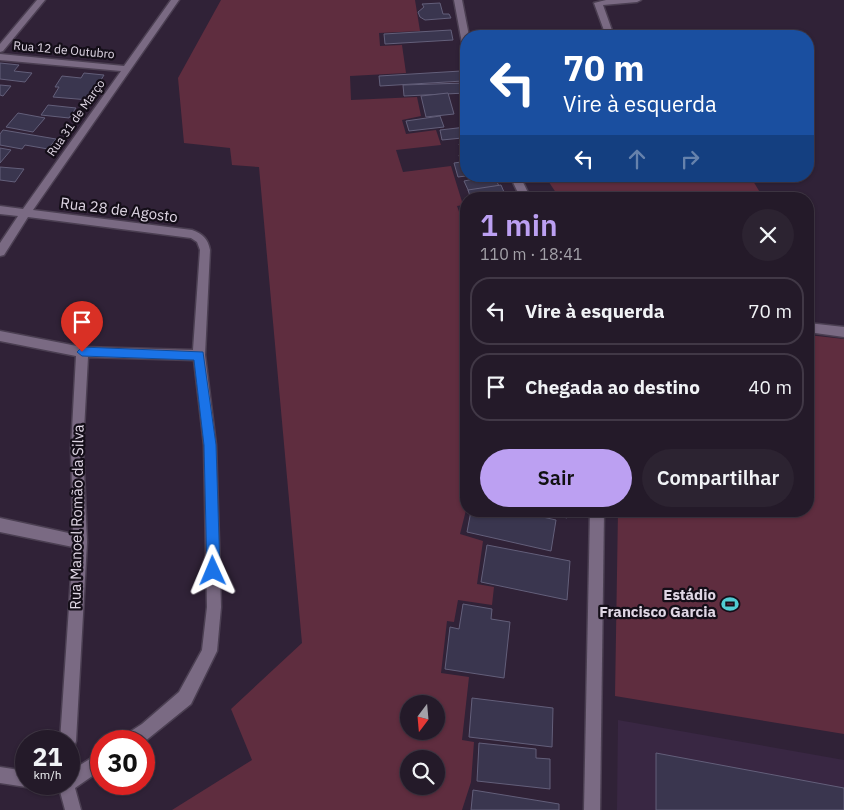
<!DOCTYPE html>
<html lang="pt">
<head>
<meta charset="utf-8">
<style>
  body { margin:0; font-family:"IBM Plex Sans",sans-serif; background:#2c2331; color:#f1f3f6; height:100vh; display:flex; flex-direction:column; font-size:19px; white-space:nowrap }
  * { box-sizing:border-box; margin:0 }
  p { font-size:16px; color:#a3a1a8 }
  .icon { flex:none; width:28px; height:28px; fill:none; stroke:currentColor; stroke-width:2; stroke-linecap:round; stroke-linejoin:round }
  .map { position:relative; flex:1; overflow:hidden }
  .side { position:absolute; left:460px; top:192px; width:354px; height:325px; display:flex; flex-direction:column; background:#241a29; border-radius:20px; box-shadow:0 1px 4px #0004,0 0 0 1px #413846 }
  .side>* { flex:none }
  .hud { position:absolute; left:460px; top:30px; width:354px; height:152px; border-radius:20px; box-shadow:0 1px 4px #0004,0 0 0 1px #413846; background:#1a4fa0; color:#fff; overflow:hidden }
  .needle { width:32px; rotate:196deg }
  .tools { position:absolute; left:400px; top:695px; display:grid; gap:10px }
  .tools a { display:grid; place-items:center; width:45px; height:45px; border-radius:50%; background:#241a29; box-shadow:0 1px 4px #0004,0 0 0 1px #413846; font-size:25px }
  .speed { position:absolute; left:15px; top:730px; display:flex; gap:10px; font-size:25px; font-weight:700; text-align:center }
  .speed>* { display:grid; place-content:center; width:65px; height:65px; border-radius:50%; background:#241a29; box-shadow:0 1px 4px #0004,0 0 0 1px #413846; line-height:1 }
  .speed small { font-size:12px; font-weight:400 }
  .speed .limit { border:8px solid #d22; background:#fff; color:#111 }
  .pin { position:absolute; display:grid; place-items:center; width:42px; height:42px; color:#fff; margin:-51px -21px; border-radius:50% 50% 50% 0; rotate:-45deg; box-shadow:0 0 5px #0007 }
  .pin .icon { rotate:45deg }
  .me { position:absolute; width:55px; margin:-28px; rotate:359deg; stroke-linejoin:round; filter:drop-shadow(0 0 4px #0008) }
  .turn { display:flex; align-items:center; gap:18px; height:105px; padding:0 20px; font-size:22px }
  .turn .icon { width:65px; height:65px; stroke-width:2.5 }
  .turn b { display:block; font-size:35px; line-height:42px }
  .lanes { display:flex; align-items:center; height:48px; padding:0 20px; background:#0003; justify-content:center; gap:25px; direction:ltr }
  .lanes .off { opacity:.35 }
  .round { display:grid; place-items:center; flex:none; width:52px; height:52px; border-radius:26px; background:#2c2331 }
  .summary { display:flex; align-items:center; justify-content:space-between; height:85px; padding:0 20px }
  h1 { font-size:30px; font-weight:600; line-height:38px; color:#bca0f2 }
  .cta { display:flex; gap:10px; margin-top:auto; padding:10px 20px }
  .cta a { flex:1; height:58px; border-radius:30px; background:#bca0f2; color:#111; font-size:20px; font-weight:600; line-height:58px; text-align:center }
  .cta a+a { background:#2c2331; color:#f1f3f6 }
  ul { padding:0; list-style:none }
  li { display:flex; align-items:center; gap:15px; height:68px; margin:0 10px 8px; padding:0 10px; border:2px solid #413846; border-radius:20px }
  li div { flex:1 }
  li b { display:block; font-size:19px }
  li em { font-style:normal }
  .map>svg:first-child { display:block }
  .built { fill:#392743 }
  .green { fill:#5f2d3f; fill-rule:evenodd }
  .building { fill:#3a364f; stroke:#635f7a }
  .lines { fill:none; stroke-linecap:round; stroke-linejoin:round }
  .street-casing { stroke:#4b3f52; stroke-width:3 }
  .street { fill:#7a6a83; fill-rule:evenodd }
  .route { fill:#1a73e8; stroke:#114b97 }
  .labels { text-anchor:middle; stroke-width:4.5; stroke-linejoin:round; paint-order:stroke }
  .far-street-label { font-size:12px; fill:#e0d7e5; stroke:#140e18 }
  .street-label { font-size:15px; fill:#e0d7e5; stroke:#140e18 }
  .poi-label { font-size:15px; font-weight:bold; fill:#e0d7e5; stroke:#140e18; text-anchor:end }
</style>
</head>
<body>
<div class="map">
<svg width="844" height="810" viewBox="0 0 844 810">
  <rect width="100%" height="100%" fill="#302237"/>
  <!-- built -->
  <polygon class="built" points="618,720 844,760 844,810 617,810"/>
  <!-- green -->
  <g class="green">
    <path d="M221,0h194l5,31 -41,2 1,13 22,-1 4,28 -56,3 1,24 66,-3 4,19 -19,4 4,14 30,-4 5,15 -45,5 7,22 48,-6 12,39 -6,1 9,25v41l-5,58 5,1v179l-6,24 23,7 -6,43 17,3 -2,18 -34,-5 -4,22 -7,-1 -6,52 28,4 -7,63 12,2 -3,40 -9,28h-290l80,-50 -21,-51 71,-66 -43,-476 -27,-2 -2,-17 -46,-5 -6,-65zM409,704h27v27h-27zM409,759h27v27h-27z"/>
    <polygon points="545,176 750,176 764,199 560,199"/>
    <polygon points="808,335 844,339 844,734 615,696 618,511 808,511"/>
  </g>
  <!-- building -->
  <g class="building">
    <polygon points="440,3 443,14 449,14 451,18 425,20 420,17 418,12 424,7 422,4"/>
    <polygon points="451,30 453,40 385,44 384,34"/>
    <polygon points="0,63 19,65 14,71 32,73 25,82 0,79"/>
    <polygon points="461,71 463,81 380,86 379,76"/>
    <polygon points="84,73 104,75 89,100 53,97 59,87 55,87 62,76 81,78"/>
    <polygon points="465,83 466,93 404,96 403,85"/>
    <polygon points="0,85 11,86 3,96 0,95"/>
    <polygon points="448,93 454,114 426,117 421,96"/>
    <polygon points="48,105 76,108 69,118 41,115"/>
    <polygon points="18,113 45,118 33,132 6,127"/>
    <polygon points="440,116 444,127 409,131 406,121"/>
    <polygon points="466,127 466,152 462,153 459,144 464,143 462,138 442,140 440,130"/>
    <polygon points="3,130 56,139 48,149 25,145 22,149 0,145 0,134"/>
    <polygon points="0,148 11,150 0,163"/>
    <polygon points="466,154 466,176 458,177 454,163 461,162 459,155"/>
    <polygon points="0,167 24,169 15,182 0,180"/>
    <polygon points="489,176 494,176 499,186 469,192 464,181"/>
    <polygon points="501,185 507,199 468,199 467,197 470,196 468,190"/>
    <polygon points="471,511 516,511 556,520 551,551 467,532"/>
    <polygon points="541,511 569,511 567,518"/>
    <polygon points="487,545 570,561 567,600 481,582"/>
    <polygon points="463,604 492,609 491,619 510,622 504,678 445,669 450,627 459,629"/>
    <polygon points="472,698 553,708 552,747 469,737"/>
    <polygon points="479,743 536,749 536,758 550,759 550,789 477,781"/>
    <polygon points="656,753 844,788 844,810 656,810"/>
    <polygon points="473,790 559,804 559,810 471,810"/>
  </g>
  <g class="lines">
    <!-- street casing -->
    <g class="street-casing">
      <g id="street">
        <polygon points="37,0 45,0 3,51 0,52 0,44"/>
        <path d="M171,0h8l-146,210 159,20c11,4 16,9 18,20l-5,105 11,90 5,162 -4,44 -26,53 -47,38 -21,-1 2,-6 17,-11 37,-32 23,-42 5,-43 -3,-162 -10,-85 -106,-3 -5,91 4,94 -11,199 -2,6 -5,2v-8h-9l13,-194 -73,-15v-14l73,16 -2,-86 5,-92 -76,-15v-10l82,16 111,3 7,-100 -3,-8 -6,-4 -163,-21 -24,38 -4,1v-13l18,-27 -18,-2v-8l23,3 98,-138 -121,-11v-6l124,12z"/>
        <polygon points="454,0 462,0 469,36 466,36 466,45 462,43"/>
        <polygon points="606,0 641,0 637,2 603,5 614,36 606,36 594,3"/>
        <polygon points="510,176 520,176 531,199 521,199"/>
        <polygon points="808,323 844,327 844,337 808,332"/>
        <polygon points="590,511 604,511 600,810 584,810"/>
        <polygon points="101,752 101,770 75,788 81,810 65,810 58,784 69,784 69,772"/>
        <polygon points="0,767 26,771 26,784 32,785 26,787 0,783"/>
      </g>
    </g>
    <!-- street -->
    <use href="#street" class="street"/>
  </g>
  <!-- route -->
  <polygon class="route" points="82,347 203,352 216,445 220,571 218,576 213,577 209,576 207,571 204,445 194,360 82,356 77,352"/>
  <!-- icons -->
  <defs>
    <g id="stadium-bare" transform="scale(1.35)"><path d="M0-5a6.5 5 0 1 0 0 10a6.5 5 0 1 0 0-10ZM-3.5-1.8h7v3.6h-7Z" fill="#51ccd3" stroke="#140e18" stroke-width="2.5" paint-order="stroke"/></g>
  </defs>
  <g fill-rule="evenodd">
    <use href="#stadium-bare" x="730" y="604"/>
  </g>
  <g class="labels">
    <!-- far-street labels -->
    <g class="far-street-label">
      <text transform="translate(64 50) rotate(5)" y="4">Rua 12 de Outubro</text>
      <text transform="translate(76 118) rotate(-55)" y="4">Rua 31 de Março</text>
    </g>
    <!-- street labels -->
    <g class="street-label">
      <text transform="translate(119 210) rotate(7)" y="5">Rua 28 de Agosto</text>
      <text transform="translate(77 517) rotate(-89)" y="5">Rua Manoel Romão da Silva</text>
    </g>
    <!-- poi labels -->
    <g class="poi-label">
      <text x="716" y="600">Estádio<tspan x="716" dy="17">Francisco Garcia</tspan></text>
    </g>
  </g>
</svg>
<div class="tools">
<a><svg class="needle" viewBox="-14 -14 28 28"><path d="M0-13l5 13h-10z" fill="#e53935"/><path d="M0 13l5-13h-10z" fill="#a3a1a8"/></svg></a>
<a><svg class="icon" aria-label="search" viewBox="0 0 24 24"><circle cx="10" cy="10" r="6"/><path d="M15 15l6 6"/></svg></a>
</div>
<div class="speed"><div>21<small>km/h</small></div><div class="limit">30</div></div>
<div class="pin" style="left:82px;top:352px;background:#d93025"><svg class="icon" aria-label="arrive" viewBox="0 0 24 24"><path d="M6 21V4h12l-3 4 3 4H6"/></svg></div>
<svg class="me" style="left:213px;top:571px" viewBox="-20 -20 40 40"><path d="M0-17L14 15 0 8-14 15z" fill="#1a73e8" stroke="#fff" stroke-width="4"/></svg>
<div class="hud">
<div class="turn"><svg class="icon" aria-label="left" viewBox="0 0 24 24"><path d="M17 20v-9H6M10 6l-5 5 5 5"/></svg><div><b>70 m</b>Vire à esquerda</div></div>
<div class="lanes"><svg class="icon" aria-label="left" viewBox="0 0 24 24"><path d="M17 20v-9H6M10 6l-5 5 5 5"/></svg><svg class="icon off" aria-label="ahead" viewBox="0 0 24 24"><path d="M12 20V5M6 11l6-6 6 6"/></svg><svg class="icon off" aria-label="right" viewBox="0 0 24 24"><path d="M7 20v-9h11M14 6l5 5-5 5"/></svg></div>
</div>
<section class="side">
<div class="summary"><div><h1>1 min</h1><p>110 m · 18:41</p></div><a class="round"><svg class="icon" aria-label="close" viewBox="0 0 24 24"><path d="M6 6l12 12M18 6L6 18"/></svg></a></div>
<ul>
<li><svg class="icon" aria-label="left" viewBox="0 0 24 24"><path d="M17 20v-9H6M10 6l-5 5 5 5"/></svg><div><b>Vire à esquerda</b></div><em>70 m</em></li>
<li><svg class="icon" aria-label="arrive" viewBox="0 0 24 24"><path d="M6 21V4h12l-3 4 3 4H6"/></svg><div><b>Chegada ao destino</b></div><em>40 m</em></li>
</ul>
<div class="cta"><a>Sair</a><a>Compartilhar</a></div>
</section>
</div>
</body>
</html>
